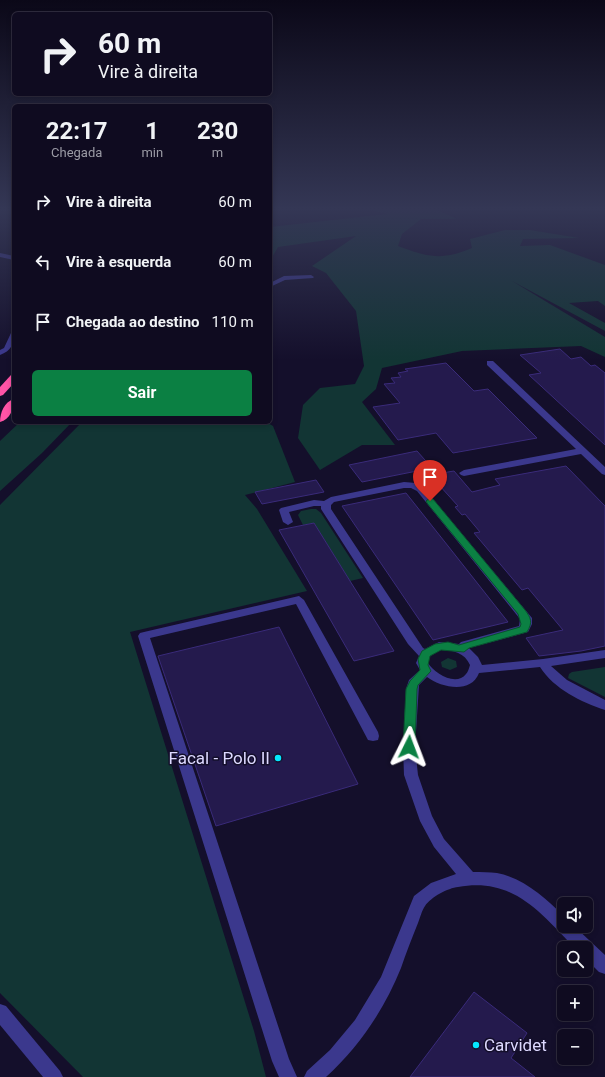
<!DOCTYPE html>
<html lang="pt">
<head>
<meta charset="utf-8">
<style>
  body { margin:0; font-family:Roboto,sans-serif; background:#1d192d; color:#f1f3f6; height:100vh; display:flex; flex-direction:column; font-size:15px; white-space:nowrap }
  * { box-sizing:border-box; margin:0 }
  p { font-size:13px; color:#9b9ba5 }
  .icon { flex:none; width:22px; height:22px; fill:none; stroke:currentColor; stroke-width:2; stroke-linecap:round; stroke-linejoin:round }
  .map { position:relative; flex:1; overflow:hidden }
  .panel { position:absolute; left:12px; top:104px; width:260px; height:320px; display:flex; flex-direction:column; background:#0f0b20; border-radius:6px; box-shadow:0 2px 6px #0003,0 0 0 1px #2f2b3e }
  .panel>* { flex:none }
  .top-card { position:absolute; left:12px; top:12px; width:260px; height:84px; border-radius:6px; box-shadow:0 2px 6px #0003,0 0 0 1px #2f2b3e; background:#0f0b20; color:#f1f3f6; overflow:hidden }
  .tools { position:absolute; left:557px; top:897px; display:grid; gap:8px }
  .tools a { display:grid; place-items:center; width:36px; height:36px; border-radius:6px; background:#0f0b20; box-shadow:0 2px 6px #0003,0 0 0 1px #2f2b3e; font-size:20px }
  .pin { position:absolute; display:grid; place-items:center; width:34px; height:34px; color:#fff; margin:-41px -17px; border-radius:50% 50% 50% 0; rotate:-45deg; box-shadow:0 0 4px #0007 }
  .pin .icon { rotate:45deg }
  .me { position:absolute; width:44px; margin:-22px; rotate:3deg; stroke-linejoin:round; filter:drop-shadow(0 0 3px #0008) }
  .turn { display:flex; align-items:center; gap:14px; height:84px; padding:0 20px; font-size:18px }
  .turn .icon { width:52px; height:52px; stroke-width:2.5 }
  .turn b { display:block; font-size:28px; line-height:34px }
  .eta { display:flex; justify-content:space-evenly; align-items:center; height:68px; text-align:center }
  .eta b { font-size:24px; font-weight:700; line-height:28px }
  .action { display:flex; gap:8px; margin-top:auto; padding:8px 20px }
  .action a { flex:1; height:46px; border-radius:6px; background:#0b8043; color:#fff; font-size:16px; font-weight:700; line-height:46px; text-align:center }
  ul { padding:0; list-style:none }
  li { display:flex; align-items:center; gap:12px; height:60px; padding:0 20px }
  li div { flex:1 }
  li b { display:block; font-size:15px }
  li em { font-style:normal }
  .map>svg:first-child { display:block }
  .green { fill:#123534 }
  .building { fill:#241a4d; stroke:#3a2b7a }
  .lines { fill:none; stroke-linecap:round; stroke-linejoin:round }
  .minor { fill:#3b388d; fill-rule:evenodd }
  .highway { fill:#ff54a7; fill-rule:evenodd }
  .route { fill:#0b8043; stroke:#07532c }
  .poi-dot { fill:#05e7ff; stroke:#140f2b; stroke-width:1.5 }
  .labels { text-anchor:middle; stroke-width:3; stroke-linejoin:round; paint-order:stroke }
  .near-poi-label { font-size:17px; fill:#ddd9ff; stroke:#140f2b; text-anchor:end }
</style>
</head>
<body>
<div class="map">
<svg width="605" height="1077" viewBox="0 0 605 1077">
  <rect width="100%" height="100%" fill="#140f2b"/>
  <!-- green -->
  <g class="green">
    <path d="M367,209h68l22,10h-36l-19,15 -4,12c30,11 43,15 74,2l-2,-9 35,-9h25l49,8 -56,1 -3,7 30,-1 55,20v41l-7,-5 -29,2 36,20v8l-93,-50 93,56v20l-24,-11 -119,5 -80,17 -6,21 -14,13 33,43h-33l-42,25 -22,-32 5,-33 17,-17 35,-4 9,-18 -8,-55 -30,-38 -14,-7 44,-30 -78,11 -8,14v-34l117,-13z"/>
    <polygon points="20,422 72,422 42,453 0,491 0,441"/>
    <polygon points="82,422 266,422 273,426 295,482 245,495 257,509 307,591 130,632 254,1031 266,1077 83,1077 0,993 0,505"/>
    <polygon points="311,509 316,509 321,513 363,578 350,581 314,523 303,525 298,515 301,511"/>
    <polygon points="448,658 456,661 457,667 450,670 442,667 441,662"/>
    <polygon points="605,667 605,697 568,678 569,674 572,672"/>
  </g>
  <!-- building -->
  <g class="building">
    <polygon points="560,349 571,359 581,357 591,366 595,365 605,373 605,445 529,375 541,373 520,355"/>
    <polygon points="446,363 474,391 488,389 537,438 453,453 436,433 398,440 373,407 400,403 384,384 395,383 391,378 401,377 398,373 408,371 405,369"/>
    <polygon points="417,451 432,468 362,482 349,465"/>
    <polygon points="566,466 605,506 605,646 581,651 539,656 526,638 563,630 528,588 522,590 474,533 480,532 465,514 462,515 455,507 458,506 430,475 454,471 472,492 500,485 495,479"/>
    <polygon points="316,480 324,492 262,504 255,492"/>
    <polygon points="406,493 452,551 508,622 433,640 342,506"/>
    <polygon points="314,523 350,581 394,651 354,661 279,530"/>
    <polygon points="279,627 358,784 216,826 158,656"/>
    <polygon points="474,992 527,1033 511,1058 535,1077 410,1077"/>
  </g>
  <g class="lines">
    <!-- minor -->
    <g class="minor">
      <polygon points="0,253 14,256 14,260 0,257"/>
      <polygon points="311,275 314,277 313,278 285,280 270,287 270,283 284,276"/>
      <path d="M11,333h3c0,11 -3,18 -14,22v-5l4,-2z"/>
      <polygon points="487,361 493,361 605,467 605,475 602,474 581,454 464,476 461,475 459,473 464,470 576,449 487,365"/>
      <path d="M404,482l12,1 7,4 109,131v6l-4,8 -59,16 9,9 4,8 61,-6 62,-9v8l-54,8 16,14 38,20v10c-24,-8 -51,-21 -65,-43l-61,6c-8,21 -37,15 -52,4l-8,8 -4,62 3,28 14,41 12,23 29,33c8,0 17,0 24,1 27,5 48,25 67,43v10h10l31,29v19l-6,-2 -13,-13v-11h-11c-35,-35 -61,-71 -117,-61 -10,1 -27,10 -33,19 -3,4 -5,12 -7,17 -6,15 -12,30 -17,45 -17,42 -42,79 -75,109h-22l3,-6 23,-21 25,-30 26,-43 33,-81 17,-13 25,-9 -22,-27 -14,-26 -16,-46 -1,-28 3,-58 3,-9 11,-10 -4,-7 3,-7 -11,-12 -87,-135v-3h-7l-25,6 4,10 -5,3 -5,-3 -4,-12 2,-2 33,-8 10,1 7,-4zM404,488h7l6,3 103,128 -1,7 -58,16 -2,2 -20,-2 -14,7 -2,-1 -92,-139v-4l3,-3zM441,650c12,0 24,3 29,15 -1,3 -2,7 -4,9 -10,13 -32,-1 -38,-11l2,-7z"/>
      <polygon points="299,596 304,600 378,732 379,736 378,740 373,741 368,740 296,604 150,638 289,1059 297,1077 279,1077 272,1061 138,636 140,633 144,632"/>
      <polygon points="0,1004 6,1006 60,1071 63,1077 43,1077 0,1025"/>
    </g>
    <!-- highway -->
    <g class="highway">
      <polygon points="14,374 14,383 3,395 0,396 0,387 11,375"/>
      <path d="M14,399c0,9 -4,21 -14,23 0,-9 4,-20 14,-23z"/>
    </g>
  </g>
  <!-- sky -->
  <linearGradient id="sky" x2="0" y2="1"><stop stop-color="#0b0818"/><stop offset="0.58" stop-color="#343755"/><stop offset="1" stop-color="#343755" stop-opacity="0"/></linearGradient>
  <rect width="605" height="360" fill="url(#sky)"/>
  <!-- route -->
  <path class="route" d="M430,498l3,1 92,111c6,8 8,12 2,22l-58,16 -5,4 -23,-2 -11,6 -2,9 3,6 -13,14 -1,4 -2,58 -2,4h-8l-2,-4 3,-58 4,-8 10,-11 -2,-11 4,-8 13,-7 13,-2 11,3 61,-18 1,-3 -3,-10 -91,-111 -1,-2z"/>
  <!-- markers -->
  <g class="poi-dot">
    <circle cx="278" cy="758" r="4"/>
    <circle cx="476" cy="1045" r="4"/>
  </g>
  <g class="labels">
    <!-- near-poi labels -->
    <g class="near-poi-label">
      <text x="270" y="764">Facal - Polo II</text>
      <text x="484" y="1051" text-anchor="start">Carvidet</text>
    </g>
  </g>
</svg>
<div class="tools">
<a><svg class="icon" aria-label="sound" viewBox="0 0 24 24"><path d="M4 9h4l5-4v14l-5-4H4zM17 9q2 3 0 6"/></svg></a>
<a><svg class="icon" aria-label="search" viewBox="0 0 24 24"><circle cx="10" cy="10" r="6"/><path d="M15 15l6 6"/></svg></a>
<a>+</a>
<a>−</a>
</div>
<div class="pin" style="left:430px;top:501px;background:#d93025"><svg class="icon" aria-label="arrive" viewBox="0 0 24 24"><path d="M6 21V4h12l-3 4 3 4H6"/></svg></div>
<svg class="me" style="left:409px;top:747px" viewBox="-20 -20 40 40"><path d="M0-17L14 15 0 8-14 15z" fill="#0b8043" stroke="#fff" stroke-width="4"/></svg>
<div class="top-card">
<div class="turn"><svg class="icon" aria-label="right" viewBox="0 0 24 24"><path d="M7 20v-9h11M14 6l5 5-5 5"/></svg><div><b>60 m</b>Vire à direita</div></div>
</div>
<section class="panel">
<div class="eta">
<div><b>22:17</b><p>Chegada</p></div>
<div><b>1</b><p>min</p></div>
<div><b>230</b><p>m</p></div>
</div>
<ul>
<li><svg class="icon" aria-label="right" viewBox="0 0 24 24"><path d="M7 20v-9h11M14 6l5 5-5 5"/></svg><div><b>Vire à direita</b></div><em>60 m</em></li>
<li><svg class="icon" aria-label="left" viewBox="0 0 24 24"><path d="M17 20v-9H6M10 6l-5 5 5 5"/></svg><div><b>Vire à esquerda</b></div><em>60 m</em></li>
<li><svg class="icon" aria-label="arrive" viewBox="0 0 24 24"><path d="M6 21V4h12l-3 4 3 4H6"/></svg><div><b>Chegada ao destino</b></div><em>110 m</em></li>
</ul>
<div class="action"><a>Sair</a></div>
</section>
</div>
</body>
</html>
